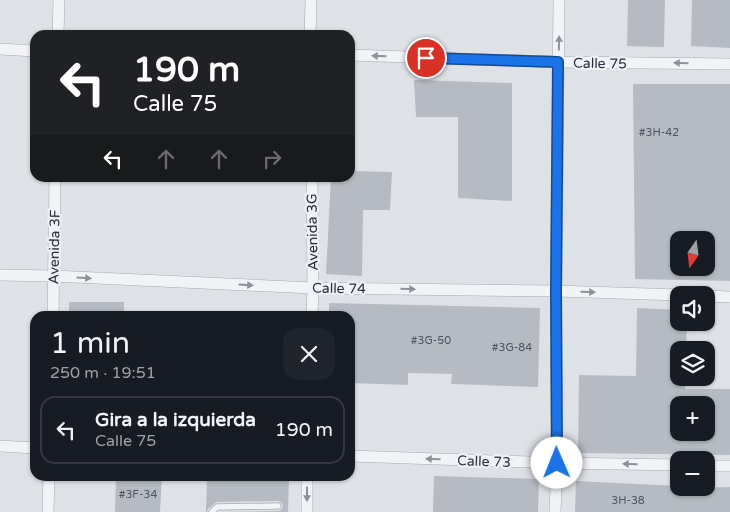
<!DOCTYPE html>
<html lang="es">
<head>
<meta charset="utf-8">
<style>
  body { margin:0; font-family:"Varela Round",sans-serif; background:#20242c; color:#f1f3f6; height:100vh; display:flex; flex-direction:column; font-size:19px; white-space:nowrap }
  * { box-sizing:border-box; margin:0 }
  p { font-size:16px; color:#9ea1a6 }
  .icon { flex:none; width:28px; height:28px; fill:none; stroke:currentColor; stroke-width:2; stroke-linecap:round; stroke-linejoin:round }
  .map { position:relative; flex:1; overflow:hidden }
  .drawer { position:absolute; left:30px; top:311px; width:325px; height:170px; display:flex; flex-direction:column; background:#171b24; border-radius:15px; box-shadow:0 1px 4px #0004 }
  .drawer>* { flex:none }
  .guide { position:absolute; left:30px; top:30px; width:325px; height:152px; border-radius:15px; box-shadow:0 1px 4px #0004; background:#202124; color:#fff; overflow:hidden }
  .needle { width:32px; rotate:194deg }
  .buttons { position:absolute; left:670px; top:231px; display:grid; gap:10px }
  .buttons a { display:grid; place-items:center; width:45px; height:45px; border-radius:10px; background:#171b24; box-shadow:0 1px 4px #0004; font-size:25px }
  .pin { position:absolute; display:grid; place-items:center; width:42px; height:42px; color:#fff; margin:-21px; border:2px solid #fff; border-radius:50%; box-shadow:0 1px 5px #0007 }
  .me { position:absolute; width:55px; margin:-28px; rotate:359deg; stroke-linejoin:round; filter:drop-shadow(0 0 4px #0008) }
  .turn { display:flex; align-items:center; gap:18px; height:105px; padding:0 20px; font-size:22px }
  .turn .icon { width:65px; height:65px; stroke-width:2.5 }
  .turn b { display:block; font-size:35px; line-height:42px }
  .lanes { display:flex; align-items:center; height:48px; padding:0 20px; background:#0003; justify-content:center; gap:25px; direction:ltr }
  .lanes .off { opacity:.35 }
  .round { display:grid; place-items:center; flex:none; width:52px; height:52px; border-radius:15px; background:#20242c }
  .head { display:flex; align-items:center; justify-content:space-between; height:85px; padding:0 20px }
  h1 { font-size:30px; font-weight:600; line-height:38px }
  ul { padding:0; list-style:none }
  li { display:flex; align-items:center; gap:15px; height:68px; margin:0 10px 8px; padding:0 10px; border:2px solid #363941; border-radius:15px }
  li div { flex:1 }
  li b { display:block; font-size:19px }
  li em { font-style:normal }
  .map>svg:first-child { display:block }
  .building { fill:#b6bbc3; fill-rule:evenodd }
  .lines { fill:none; stroke-linecap:round; stroke-linejoin:round }
  .lane-casing { stroke:#a4a9b1; stroke-width:7 }
  .street-casing { stroke:#a4a9b1; stroke-width:12 }
  .lane { stroke:#f1f3f6; stroke-width:5.5 }
  .street { stroke:#f1f3f6; stroke-width:11 }
  .oneway { fill:#8d929a }
  .route-casing { stroke:#114b97; stroke-width:12 }
  .route { stroke:#1a73e8; stroke-width:9 }
  .labels { text-anchor:middle; stroke-width:4.5; stroke-linejoin:round; paint-order:stroke }
  .number-label { font-size:11px; fill:#4c535e }
  .street-label { font-size:14px; fill:#29303d; stroke:#eef1f5 }
</style>
</head>
<body>
<div class="map">
<svg width="730" height="512" viewBox="0 0 730 512">
  <rect width="100%" height="100%" fill="#dee2e7"/>
  <!-- building -->
  <g class="building">
    <polygon points="628,0 665,0 664,47 627,46"/>
    <polygon points="692,0 730,0 730,48 691,46"/>
    <polygon points="414,80 512,83 512,201 458,198 458,117 416,117"/>
    <path d="M633,84h97v197l-95,-2zM679,240h27v28h-27z"/>
    <polygon points="350,171 392,172 390,210 363,210 362,276 326,274 331,178 350,178"/>
    <rect x="69" y="302" width="55" height="14"/>
    <polygon points="329,303 540,308 538,387 451,384 452,374 408,373 408,385 350,383 350,316 329,316"/>
    <path d="M637,308l42,2v12h8l-1,28h-7v28h6v11h45v66l-152,-2 1,-78 57,1zM679,405h27v27h-27z"/>
    <polygon points="116,476 162,476 160,512 115,512"/>
    <polygon points="207,476 289,477 288,512 219,512 279,511 282,509 283,505 281,502 278,501 217,502 214,504 208,509 207,512 206,512"/>
    <polygon points="434,476 539,479 538,512 433,512"/>
    <polygon points="576,481 679,486 679,488 730,487 730,512 575,512"/>
  </g>
  <g class="lines">
    <!-- lane casing -->
    <g class="lane-casing">
      <polyline id="lane" points="212,512 217,507 278,506"/>
    </g>
    <!-- street casing -->
    <g class="street-casing">
      <g id="street">
        <polyline points="58,35 59,0"/>
        <polyline points="310,35 311,0"/>
        <polyline points="0,49 35,51"/>
        <polyline points="350,55 558,62 730,64"/>
        <polyline points="312,178 313,288 312,316"/>
        <polyline points="0,275 53,276 313,288 556,291 679,295"/>
        <polyline points="706,296 730,297"/>
        <polyline points="53,316 55,178"/>
        <polyline points="0,446 35,448"/>
        <polyline points="350,456 557,463 679,465"/>
        <polyline points="706,466 730,466"/>
        <polyline points="48,512 49,476"/>
        <polyline points="307,512 307,476"/>
        <polyline points="555,512 557,463 556,291 559,0"/>
      </g>
    </g>
    <!-- lane -->
    <use href="#lane" class="lane"/>
    <!-- street -->
    <use href="#street" class="street"/>
  </g>
  <!-- one-way arrows -->
  <defs><path id="oneway-solid" d="M-6-.8H1V-3.2L6.5 0L1 3.2V.8H-6Z" transform="scale(1.25)"/></defs>
  <g class="oneway">
    <use href="#oneway-solid" transform="translate(559 43) rotate(-89)"/>
    <use href="#oneway-solid" transform="translate(379 56) rotate(-178)"/>
    <use href="#oneway-solid" transform="translate(681 63) rotate(-179)"/>
    <use href="#oneway-solid" transform="translate(84 278) rotate(3)"/>
    <use href="#oneway-solid" transform="translate(246 285) rotate(3)"/>
    <use href="#oneway-solid" transform="translate(408 289) rotate(1)"/>
    <use href="#oneway-solid" transform="translate(588 292) rotate(2)"/>
    <use href="#oneway-solid" transform="translate(433 459) rotate(-178)"/>
    <use href="#oneway-solid" transform="translate(630 464) rotate(-179)"/>
    <use href="#oneway-solid" transform="translate(307 494) rotate(90)"/>
  </g>
  <g class="lines">
    <!-- route casing -->
    <g class="route-casing">
      <polyline id="route" points="426,58 558,62 556,291 557,463"/>
    </g>
    <!-- route -->
    <use href="#route" class="route"/>
  </g>
  <g class="labels">
    <!-- number labels -->
    <g class="number-label">
      <text x="659" y="136">#3H-42</text>
      <text x="431" y="344">#3G-50</text>
      <text x="512" y="351">#3G-84</text>
      <text x="138" y="498">#3F-34</text>
      <text x="628" y="504">3H-38</text>
    </g>
    <!-- street labels -->
    <g class="street-label">
      <text transform="translate(600 63) rotate(1)" y="5">Calle 75</text>
      <text transform="translate(312 232) rotate(-91)" y="5">Avenida 3G</text>
      <text transform="translate(54 247) rotate(-89)" y="5">Avenida 3F</text>
      <text transform="translate(339 288) rotate(1)" y="5">Calle 74</text>
      <text transform="translate(484 461) rotate(2)" y="5">Calle 73</text>
    </g>
  </g>
</svg>
<div class="buttons">
<a><svg class="needle" viewBox="-14 -14 28 28"><path d="M0-13l5 13h-10z" fill="#e53935"/><path d="M0 13l5-13h-10z" fill="#9ea1a6"/></svg></a>
<a><svg class="icon" aria-label="sound" viewBox="0 0 24 24"><path d="M4 9h4l5-4v14l-5-4H4zM17 9q2 3 0 6"/></svg></a>
<a><svg class="icon" aria-label="layers" viewBox="0 0 24 24"><path d="M12 4l9 5-9 5-9-5zM3 14l9 5 9-5"/></svg></a>
<a>+</a>
<a>−</a>
</div>
<div class="pin" style="left:426px;top:58px;background:#d93025"><svg class="icon" aria-label="arrive" viewBox="0 0 24 24"><path d="M6 21V4h12l-3 4 3 4H6"/></svg></div>
<svg class="me" style="left:557px;top:463px" viewBox="-20 -20 40 40"><circle r="19" fill="#fff"/><path d="M0-13L10 11 0 6-10 11z" fill="#1a73e8"/></svg>
<div class="guide">
<div class="turn"><svg class="icon" aria-label="left" viewBox="0 0 24 24"><path d="M17 20v-9H6M10 6l-5 5 5 5"/></svg><div><b>190 m</b>Calle 75</div></div>
<div class="lanes"><svg class="icon" aria-label="left" viewBox="0 0 24 24"><path d="M17 20v-9H6M10 6l-5 5 5 5"/></svg><svg class="icon off" aria-label="ahead" viewBox="0 0 24 24"><path d="M12 20V5M6 11l6-6 6 6"/></svg><svg class="icon off" aria-label="ahead" viewBox="0 0 24 24"><path d="M12 20V5M6 11l6-6 6 6"/></svg><svg class="icon off" aria-label="right" viewBox="0 0 24 24"><path d="M7 20v-9h11M14 6l5 5-5 5"/></svg></div>
</div>
<section class="drawer">
<div class="head"><div><h1>1 min</h1><p>250 m · 19:51</p></div><a class="round"><svg class="icon" aria-label="close" viewBox="0 0 24 24"><path d="M6 6l12 12M18 6L6 18"/></svg></a></div>
<ul>
<li><svg class="icon" aria-label="left" viewBox="0 0 24 24"><path d="M17 20v-9H6M10 6l-5 5 5 5"/></svg><div><b>Gira a la izquierda</b><p>Calle 75</p></div><em>190 m</em></li>
</ul>
</section>
</div>
</body>
</html>
